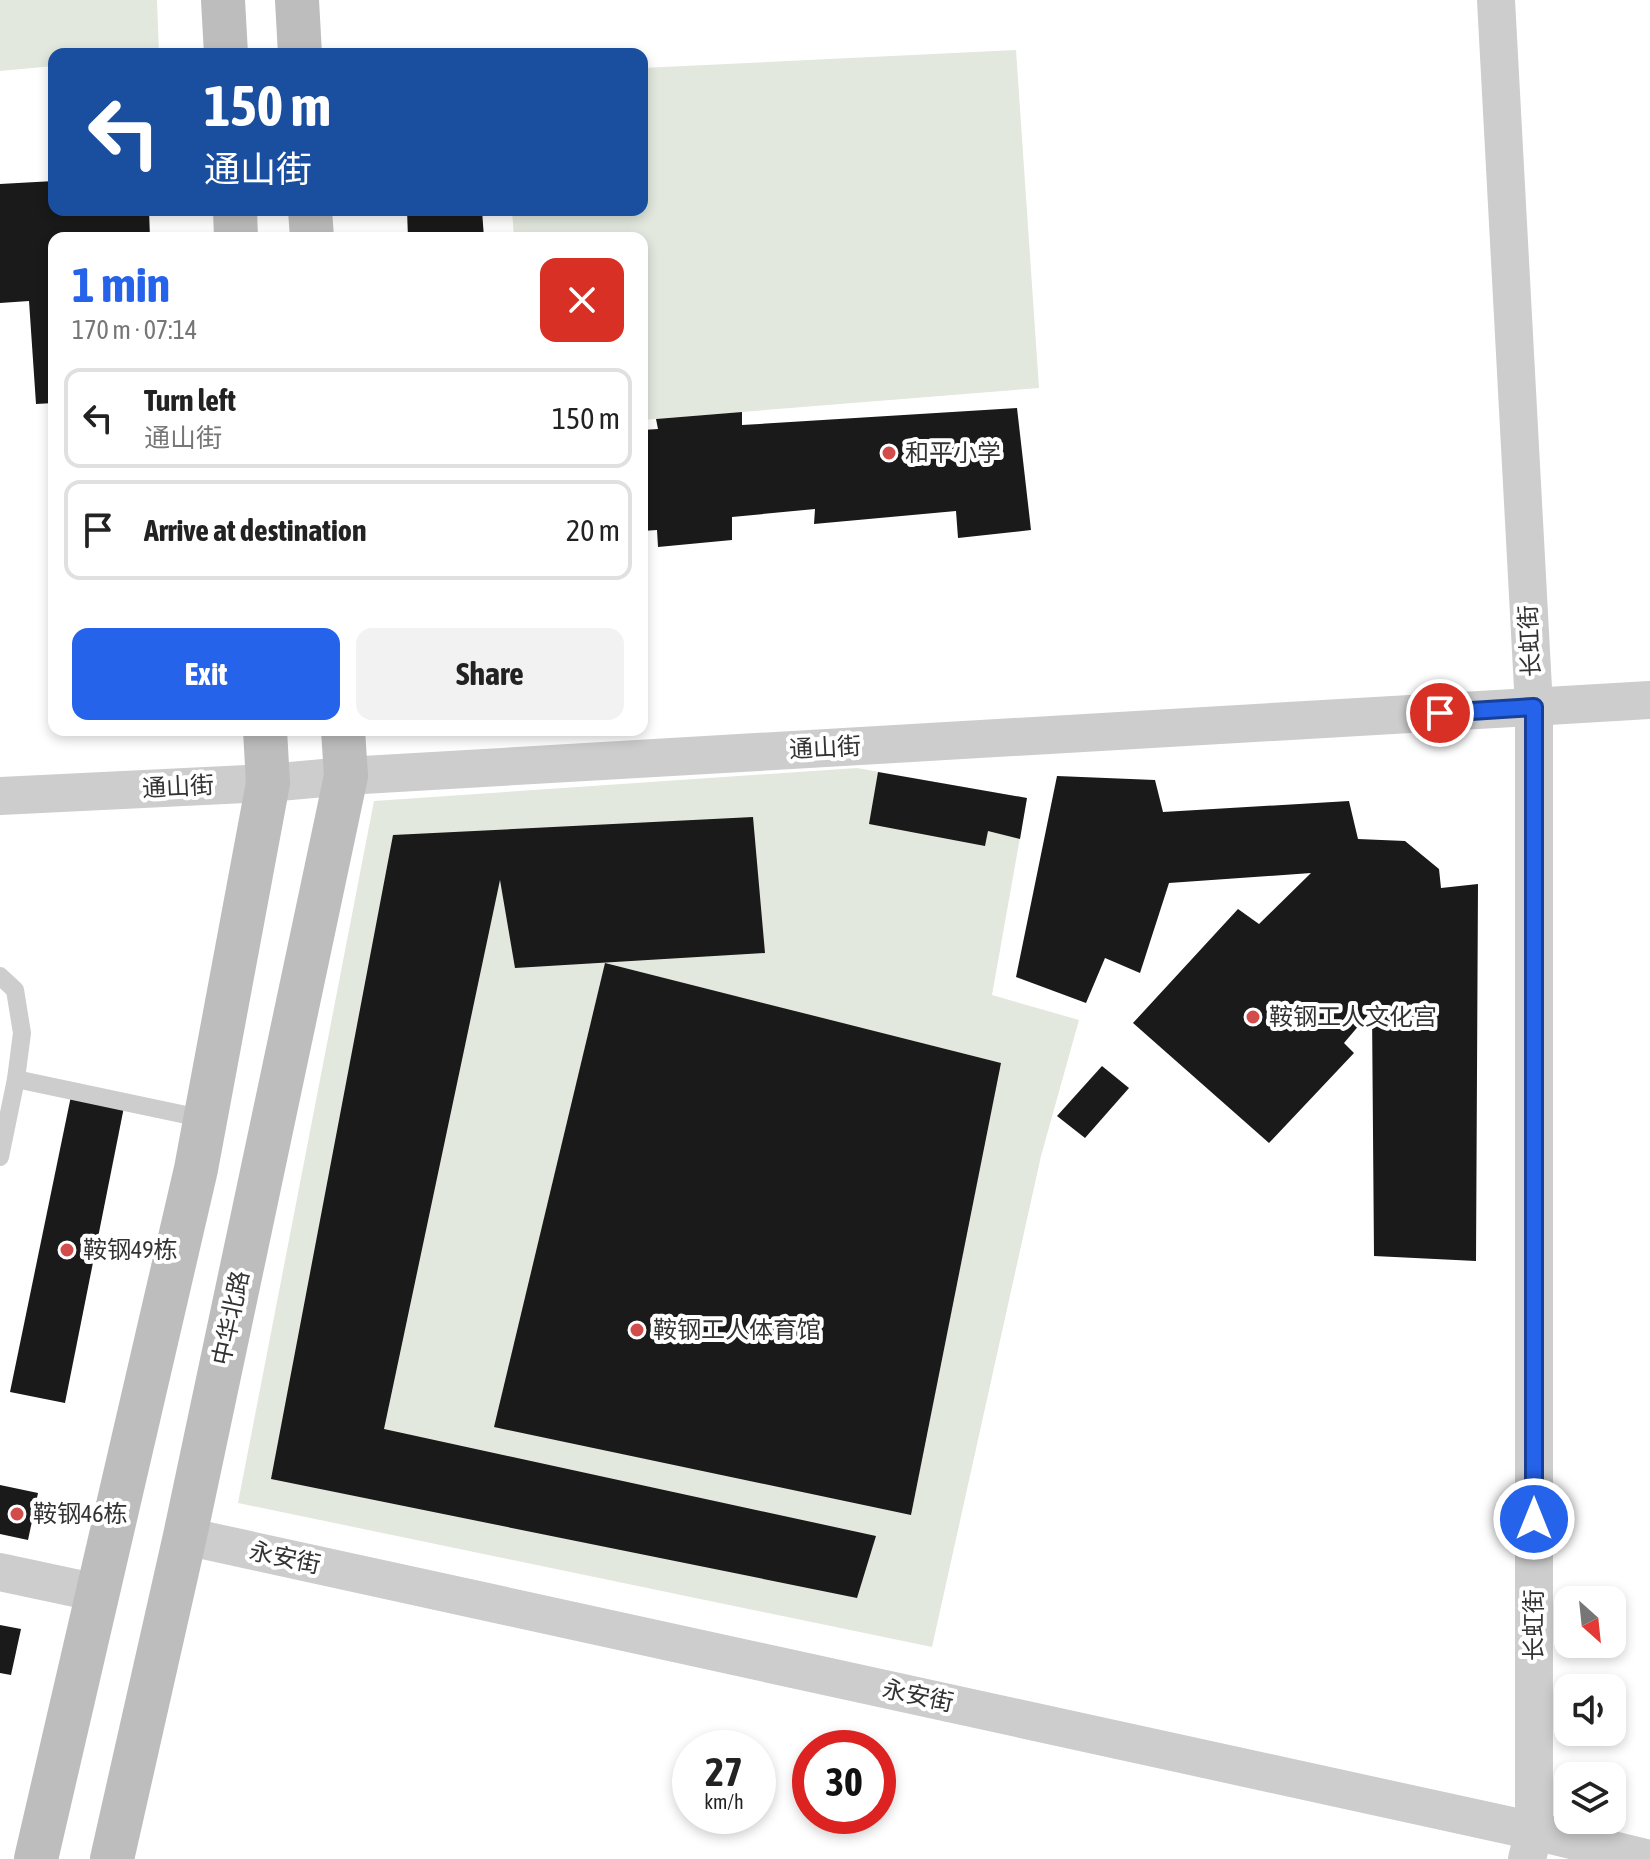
<!DOCTYPE html>
<html lang="en">
<head>
<meta charset="utf-8">
<style>
  body { margin:0; font-family:"Asap Condensed","Noto Sans SC",sans-serif; background:#f2f2f2; color:#222; height:100vh; display:flex; flex-direction:column; font-size:30px; white-space:nowrap }
  * { box-sizing:border-box; margin:0 }
  p { font-size:26px; color:#767676 }
  .icon { flex:none; width:44px; height:44px; fill:none; stroke:currentColor; stroke-width:2; stroke-linecap:round; stroke-linejoin:round }
  .map { position:relative; flex:1; overflow:hidden }
  .side { position:absolute; left:48px; top:232px; width:600px; height:504px; display:flex; flex-direction:column; background:#fff; border-radius:16px; box-shadow:0 4px 12px #0003 }
  .side>* { flex:none }
  .top-card { position:absolute; left:48px; top:48px; width:600px; height:168px; border-radius:16px; box-shadow:0 4px 12px #0003; background:#1a4fa0; color:#fff; overflow:hidden }
  .needle { width:52px; rotate:153deg }
  .fabs { position:absolute; left:1554px; top:1586px; display:grid; gap:16px }
  .fabs a { display:grid; place-items:center; width:72px; height:72px; border-radius:16px; background:#fff; box-shadow:0 4px 12px #0003; font-size:40px }
  .speed { position:absolute; left:672px; top:1730px; display:flex; gap:16px; font-size:40px; font-weight:700; text-align:center }
  .speed>* { display:grid; place-content:center; width:104px; height:104px; border-radius:50%; background:#fff; box-shadow:0 4px 12px #0003; line-height:1 }
  .speed small { font-size:20px; font-weight:400 }
  .speed .limit { border:12px solid #d22; background:#fff; color:#111 }
  .pin { position:absolute; display:grid; place-items:center; width:68px; height:68px; color:#fff; margin:-34px; border:4px solid #fff; border-radius:50%; box-shadow:0 2px 8px #0007 }
  .me { position:absolute; width:88px; margin:-44px; rotate:0deg; stroke-linejoin:round; filter:drop-shadow(0 0 6px #0008) }
  .turn { display:flex; align-items:center; gap:28px; height:168px; padding:0 24px; font-size:36px }
  .turn .icon { width:104px; height:104px; stroke-width:2.5 }
  .turn b { display:block; font-size:56px; line-height:68px }
  .round { display:grid; place-items:center; flex:none; width:84px; height:84px; border-radius:16px; background:#f2f2f2 }
  .head { display:flex; align-items:center; justify-content:space-between; height:136px; padding:0 24px }
  h1 { font-size:48px; font-weight:700; line-height:60px; color:#2563eb }
  .button { display:flex; gap:16px; margin-top:auto; padding:16px 24px }
  .button a { flex:1; height:92px; border-radius:16px; background:#2563eb; color:#fff; font-size:32px; font-weight:700; line-height:92px; text-align:center }
  .button a+a { background:#f2f2f2; color:#222 }
  ul { padding:0; list-style:none }
  li { display:flex; align-items:center; gap:24px; height:100px; margin:0 16px 12px; padding:0 8px; border:4px solid #e0e0e0; border-radius:16px }
  li div { flex:1 }
  li b { display:block; font-size:30px }
  li em { font-style:normal }
  .map>svg:first-child { display:block }
  .green { fill:#e2e8dd }
  .building { fill:#1a1a1a }
  .lines { fill:none; stroke-linecap:round; stroke-linejoin:round }
  .service { stroke:#cdcdcd; stroke-width:18 }
  .minor { stroke:#cdcdcd; stroke-width:38 }
  .secondary { stroke:#bdbdbd; stroke-width:44 }
  .route-casing { stroke:#184099; stroke-width:20 }
  .route { stroke:#2563eb; stroke-width:14 }
  .poi-dot { fill:#d24c4c; stroke:#fff; stroke-width:3 }
  .labels { text-anchor:middle; stroke-width:8; stroke-linejoin:round; paint-order:stroke }
  .poi-label { font-size:24px; fill:#333; stroke:#fff; text-anchor:start }
  .street-label { font-size:24px; fill:#333; stroke:#fff }
</style>
</head>
<body>
<div class="map">
<svg width="1650" height="1859" viewBox="0 0 1650 1859">
  <rect width="100%" height="100%" fill="#fff"/>
  <!-- green -->
  <g class="green">
    <polygon points="0,0 157,0 159,54 54,54 54,66 0,71"/>
    <polygon points="1016,50 1039,388 642,420 642,238 514,238 512,210 642,210 642,68"/>
    <polygon points="857,768 1027,798 992,995 1079,1020 1041,1156 932,1647 238,1503 374,801"/>
  </g>
  <!-- building -->
  <g class="building">
    <polygon points="54,181 54,210 149,210 150,238 54,238 54,403 36,404 29,301 0,303 0,184"/>
    <polygon points="407,210 482,210 484,238 408,238"/>
    <polygon points="1017,408 1031,530 958,538 956,511 814,524 815,509 732,517 732,540 658,547 657,530 642,531 642,430 658,429 656,419 742,412 742,425"/>
    <polygon points="878,772 1027,798 1020,839 988,831 985,846 869,824"/>
    <polygon points="1057,776 1155,780 1163,812 1349,801 1358,839 1405,841 1439,869 1441,888 1478,884 1476,1261 1374,1256 1372,1010 1344,1043 1354,1053 1269,1143 1133,1023 1238,909 1259,924 1311,873 1169,883 1140,973 1105,958 1086,1003 1016,977"/>
    <polygon points="753,817 765,953 515,968 500,880 384,1429 876,1536 857,1598 271,1479 393,835"/>
    <polygon points="605,963 1001,1063 911,1515 494,1427"/>
    <polygon points="1102,1066 1129,1088 1085,1138 1057,1116"/>
    <polygon points="71,1096 124,1107 65,1403 10,1392"/>
    <polygon points="0,1485 38,1493 28,1540 0,1534"/>
    <polygon points="0,1625 21,1629 11,1675 0,1673"/>
  </g>
  <g class="lines">
    <!-- service -->
    <g class="service">
      <polyline points="0,976 15,990 22,1033 16,1079 0,1157"/>
      <polyline points="16,1079 205,1119"/>
    </g>
    <!-- minor -->
    <g class="minor">
      <polyline points="1496,0 1534,707 1534,1831 1527,1859"/>
      <polyline points="0,796 268,783 346,776 1650,700"/>
      <polyline points="185,1536 1534,1831 1650,1859"/>
      <polyline points="0,1572 98,1593"/>
    </g>
    <!-- secondary -->
    <g class="secondary">
      <polyline points="223,0 226,54"/>
      <polyline points="297,0 300,54"/>
      <polyline points="235,210 236,238"/>
      <polyline points="310,210 312,238"/>
      <polyline points="36,1859 196,1169 268,783 265,730"/>
      <polyline points="112,1859 185,1536 346,776 343,730"/>
    </g>
  </g>
  <g class="lines">
    <!-- route casing -->
    <g class="route-casing">
      <polyline id="route" points="1440,713 1534,707 1534,1519"/>
    </g>
    <!-- route -->
    <use href="#route" class="route"/>
  </g>
  <!-- markers -->
  <g class="poi-dot">
    <circle cx="889" cy="453" r="8"/>
    <circle cx="1253" cy="1017" r="8"/>
    <circle cx="67" cy="1250" r="8"/>
    <circle cx="637" cy="1330" r="8"/>
    <circle cx="17" cy="1514" r="8"/>
  </g>
  <g class="labels">
    <!-- poi labels -->
    <g class="poi-label">
      <text x="905" y="461">和平小学</text>
      <text x="1269" y="1025">鞍钢工人文化宫</text>
      <text x="83" y="1258">鞍钢49栋</text>
      <text x="653" y="1338">鞍钢工人体育馆</text>
      <text x="33" y="1522">鞍钢46栋</text>
    </g>
    <!-- street labels -->
    <g class="street-label">
      <text transform="translate(1530 641) rotate(-93)" y="8">长虹街</text>
      <text transform="translate(825 748) rotate(-3)" y="8">通山街</text>
      <text transform="translate(178 787) rotate(-3)" y="8">通山街</text>
      <text transform="translate(231 1318) rotate(-78)" y="8">中华北路</text>
      <text transform="translate(285 1558) rotate(12)" y="8">永安街</text>
      <text transform="translate(1534 1625) rotate(-90)" y="8">长虹街</text>
      <text transform="translate(918 1696) rotate(12)" y="8">永安街</text>
    </g>
  </g>
</svg>
<div class="fabs">
<a><svg class="needle" viewBox="-14 -14 28 28"><path d="M0-13l5 13h-10z" fill="#e53935"/><path d="M0 13l5-13h-10z" fill="#767676"/></svg></a>
<a><svg class="icon" aria-label="sound" viewBox="0 0 24 24"><path d="M4 9h4l5-4v14l-5-4H4zM17 9q2 3 0 6"/></svg></a>
<a><svg class="icon" aria-label="layers" viewBox="0 0 24 24"><path d="M12 4l9 5-9 5-9-5zM3 14l9 5 9-5"/></svg></a>
</div>
<div class="speed"><div>27<small>km/h</small></div><div class="limit">30</div></div>
<div class="pin" style="left:1440px;top:713px;background:#d93025"><svg class="icon" aria-label="arrive" viewBox="0 0 24 24"><path d="M6 21V4h12l-3 4 3 4H6"/></svg></div>
<svg class="me" style="left:1534px;top:1519px" viewBox="-20 -20 40 40"><circle r="17" fill="#2563eb" stroke="#fff" stroke-width="3"/><path d="M0-11L8 9 0 5-8 9z" fill="#fff"/></svg>
<div class="top-card">
<div class="turn"><svg class="icon" aria-label="left" viewBox="0 0 24 24"><path d="M17 20v-9H6M10 6l-5 5 5 5"/></svg><div><b>150 m</b>通山街</div></div>
</div>
<section class="side">
<div class="head"><div><h1>1 min</h1><p>170 m · 07:14</p></div><a class="round" style="background:#d93025;color:#fff"><svg class="icon" aria-label="close" viewBox="0 0 24 24"><path d="M6 6l12 12M18 6L6 18"/></svg></a></div>
<ul>
<li><svg class="icon" aria-label="left" viewBox="0 0 24 24"><path d="M17 20v-9H6M10 6l-5 5 5 5"/></svg><div><b>Turn left</b><p>通山街</p></div><em>150 m</em></li>
<li><svg class="icon" aria-label="arrive" viewBox="0 0 24 24"><path d="M6 21V4h12l-3 4 3 4H6"/></svg><div><b>Arrive at destination</b></div><em>20 m</em></li>
</ul>
<div class="button"><a>Exit</a><a>Share</a></div>
</section>
</div>
</body>
</html>
